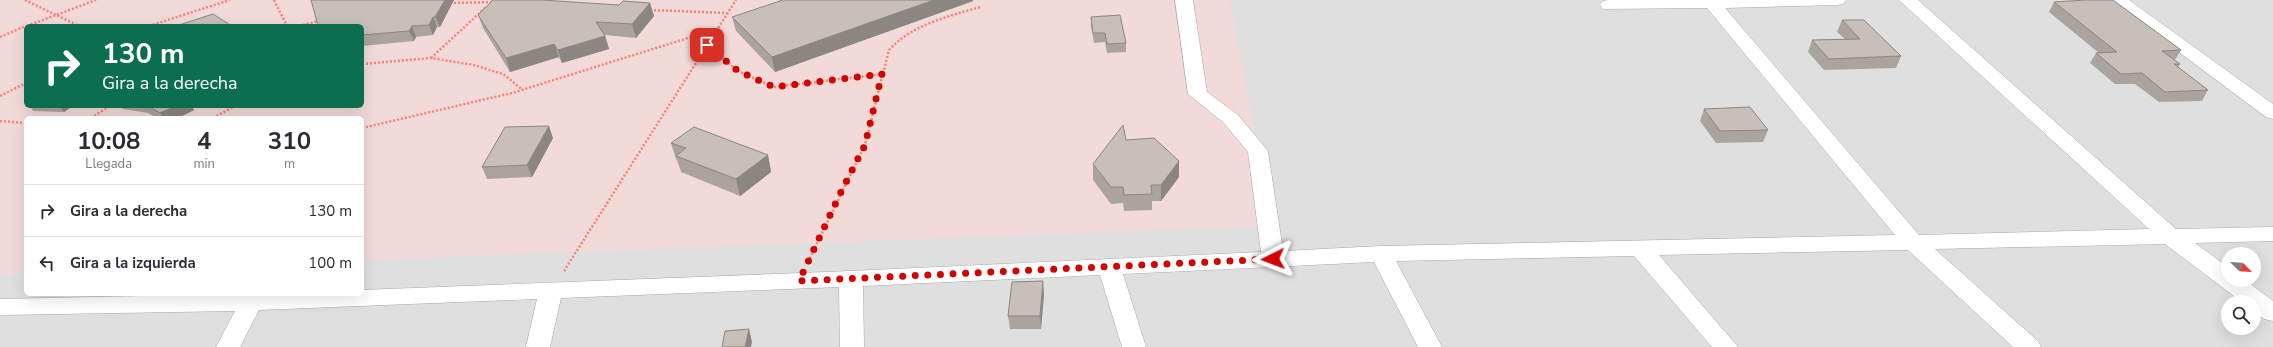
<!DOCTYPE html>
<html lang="es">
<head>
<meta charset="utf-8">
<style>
  body { margin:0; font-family:"Nunito Sans",sans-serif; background:#f2f2f3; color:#2b2b33; height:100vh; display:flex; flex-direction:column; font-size:15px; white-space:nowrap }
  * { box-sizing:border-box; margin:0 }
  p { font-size:13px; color:#7c7c81 }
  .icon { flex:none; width:22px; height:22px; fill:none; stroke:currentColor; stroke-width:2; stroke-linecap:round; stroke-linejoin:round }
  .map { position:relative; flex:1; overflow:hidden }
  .side { position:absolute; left:24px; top:116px; width:340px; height:180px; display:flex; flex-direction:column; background:#fff; border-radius:6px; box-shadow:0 4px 16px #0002 }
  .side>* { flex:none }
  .guide { position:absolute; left:24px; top:24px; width:340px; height:84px; border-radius:6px; box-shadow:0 4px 16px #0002; background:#0b6e4f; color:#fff; overflow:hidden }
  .needle { width:26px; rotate:114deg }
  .fabs { position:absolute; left:2221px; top:247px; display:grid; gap:8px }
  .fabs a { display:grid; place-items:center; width:40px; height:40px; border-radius:50%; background:#fff; box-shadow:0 4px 16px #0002; font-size:20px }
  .pin { position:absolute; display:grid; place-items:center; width:34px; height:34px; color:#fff; margin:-17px; border-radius:8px; box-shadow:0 2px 6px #0006 }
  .me { position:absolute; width:44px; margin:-22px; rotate:267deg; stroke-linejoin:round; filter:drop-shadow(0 0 3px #0008) }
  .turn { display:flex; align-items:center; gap:14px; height:84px; padding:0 12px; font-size:18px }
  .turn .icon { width:52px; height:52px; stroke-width:2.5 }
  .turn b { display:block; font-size:28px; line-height:34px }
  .eta { display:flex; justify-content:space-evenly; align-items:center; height:68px; text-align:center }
  .eta b { font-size:24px; font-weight:700; line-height:28px }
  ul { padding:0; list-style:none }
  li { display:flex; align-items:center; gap:12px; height:52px; padding:0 12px; border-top:1px solid #e1e1e2 }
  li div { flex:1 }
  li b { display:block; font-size:15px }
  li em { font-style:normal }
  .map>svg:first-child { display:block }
  .residential { fill:#e0dfdf; fill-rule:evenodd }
  .commercial { fill:#f2dad9; fill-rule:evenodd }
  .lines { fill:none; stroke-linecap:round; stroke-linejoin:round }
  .minor-casing { stroke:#a9a9a9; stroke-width:1 }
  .path { stroke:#fa8072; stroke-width:2.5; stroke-dasharray:2 2; stroke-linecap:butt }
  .minor { fill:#fff; fill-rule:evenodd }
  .wall { fill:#aba49e }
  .shaded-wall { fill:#8b8681 }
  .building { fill:#c7bfb8; stroke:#8b8681 }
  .route { stroke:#d40000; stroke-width:7; stroke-dasharray:0 12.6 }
</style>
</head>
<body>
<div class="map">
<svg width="2273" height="347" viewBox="0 0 2273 347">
  <rect width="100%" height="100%" fill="#f2efe9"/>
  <!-- residential -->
  <path class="residential" d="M0,0h2273v347h-2273zM26,26h336v80h-336zM26,118h336v176h-336zM2228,254h26v26h-26zM2228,302h26v26h-26z"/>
  <!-- commercial -->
  <path class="commercial" d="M0,0h1230l41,226 -909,34v-142h-336v155l-26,1zM26,26h336v80h-336z"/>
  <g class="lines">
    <!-- minor casing -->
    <g class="minor-casing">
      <g id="minor">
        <polygon points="1175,0 1193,0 1207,92 1238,115 1268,151 1283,251 1381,246 1895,235 1707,8 1603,9 1600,5 1603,1 1608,0 1846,0 1843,4 1837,5 1725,8 1919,235 2149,229 1899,0 1918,0 2176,229 2273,227 2273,241 2195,243 2228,267 2228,280 2245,280 2273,301 2273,321 2264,319 2254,311 2254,302 2242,302 2165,244 1935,249 2038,341 2041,347 2013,347 1908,250 1659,255 1738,347 1712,347 1634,256 1396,261 1442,347 1418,347 1374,262 1123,274 1146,347 1122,347 1100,275 863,286 864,347 840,347 839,287 561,298 550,347 526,347 537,299 259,310 240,347 216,347 235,311 0,315 0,299 235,294 362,294 362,290 851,271 1261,252 1248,152 1224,123 1188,94"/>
        <polygon points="2109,0 2129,0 2273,104 2273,119 2266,117"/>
      </g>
    </g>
    <!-- path -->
    <g class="path">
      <polyline points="25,0 79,26"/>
      <polyline points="274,0 287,26"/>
      <polyline points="450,3 495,2"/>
      <polyline points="650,10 727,13"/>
      <polyline points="27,26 96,0"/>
      <polyline points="149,26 230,0"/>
      <polyline points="299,26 319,21"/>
      <polyline points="0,37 26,26"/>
      <polyline points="707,45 738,71 774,87 882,74"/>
      <polyline points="431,58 486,7"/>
      <polyline points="362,64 431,58 474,65 503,74 523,90"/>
      <polyline points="0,96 26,83"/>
      <polyline points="91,118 110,106"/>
      <polyline points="213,118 235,106"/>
      <polyline points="0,121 26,123"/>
      <polyline points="362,128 512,93 717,29"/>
      <path d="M808,262l57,-117 24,-95c24,-26 58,-33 91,-43"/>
      <polyline points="564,271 736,0"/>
    </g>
    <!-- minor -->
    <use href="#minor" class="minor"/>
  </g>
  <!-- wall -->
  <g class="wall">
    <polygon points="454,0 440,27 437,27 433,35 416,37 414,41 362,46 362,26"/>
    <polygon points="973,1 775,72 736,31 732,17"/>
    <polygon points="2054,2 2181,50 2175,60 2180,64 2178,67 2208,90 2202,101 2159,102 2135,84 2115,84 2090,63 2096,53 2099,53 2049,12"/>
    <polygon points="650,3 654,16 636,38 605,35 609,49 562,63 559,57 510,72 483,28 478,15"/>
    <polygon points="1091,17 1126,43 1126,52 1107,53 1105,42 1094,43 1091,26"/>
    <polygon points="1842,20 1901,56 1896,68 1824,70 1808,52 1812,40 1845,39 1837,32"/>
    <polygon points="30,106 73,106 64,112 33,111"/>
    <polygon points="121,106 192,106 194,110 178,118 157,118 148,113 123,109"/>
    <polygon points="1704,109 1768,130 1763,142 1716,143 1700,121"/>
    <polygon points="553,138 532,177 487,179 482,167"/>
    <polygon points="1126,140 1179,161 1179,177 1161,201 1152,201 1152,210 1124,211 1123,203 1111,204 1093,180 1093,164"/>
    <polygon points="671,143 768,155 771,172 740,196 681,172 677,160 676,159"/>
    <polygon points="1044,294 1041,329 1010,329 1008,316"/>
  </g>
  <!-- shaded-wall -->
  <g class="shaded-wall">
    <polygon points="445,0 454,0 440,27 435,17"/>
    <polygon points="934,0 973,0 973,1 775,72 772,57"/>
    <polygon points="650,3 654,16 636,38 632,24"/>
    <polygon points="433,17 437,27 433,35 429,25"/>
    <polygon points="412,26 416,37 414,41 409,31"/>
    <polygon points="605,36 609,49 562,63 558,50"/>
    <polygon points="554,44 559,57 510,72 506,58"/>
    <polygon points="59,106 73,106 64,112"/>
    <polygon points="176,106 192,106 194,110 178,118 163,118 160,113"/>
    <polygon points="549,126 553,138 532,177 527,165"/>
    <polygon points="768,155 771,172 740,196 736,179"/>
    <polygon points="1179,161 1179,177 1161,201 1161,185"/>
    <polygon points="1043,281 1044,294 1041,329 1040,316"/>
    <polygon points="749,329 752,342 751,347 745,347"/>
  </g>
  <!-- building -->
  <g class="building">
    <polygon points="311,0 445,0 435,17 433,17 429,25 412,26 409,31 362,35 362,26 318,26"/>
    <polygon points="493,0 542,0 619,5 623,1 650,3 632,24 596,22 605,36 558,50 554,44 506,58 478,15"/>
    <polygon points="783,0 934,0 772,57 732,17"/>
    <polygon points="2085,0 2113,0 2181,50 2162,51 2180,64 2174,64 2208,90 2165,92 2142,73 2121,74 2096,53 2117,52 2054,2"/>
    <polygon points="213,14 232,26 179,26 179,25"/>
    <polygon points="1120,15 1126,43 1107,44 1105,33 1093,33 1091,17"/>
    <polygon points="1842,20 1864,20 1901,56 1829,59 1812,40 1860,39"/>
    <polygon points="148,106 176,106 160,113"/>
    <polygon points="1750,107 1768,130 1720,131 1704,109"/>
    <polygon points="1123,125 1126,140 1154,138 1179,161 1161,185 1151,185 1152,194 1124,195 1123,187 1111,187 1093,164"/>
    <polygon points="549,126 527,165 482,167 505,127"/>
    <polygon points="694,127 768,155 736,179 676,156 686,148 671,143"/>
    <polygon points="1043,281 1040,316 1008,316 1012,282"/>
    <polygon points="749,329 745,347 722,347 725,331"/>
  </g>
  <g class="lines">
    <!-- route -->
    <polyline class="route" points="707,45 738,71 774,87 882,74 865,145 840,194 799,281 1273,259"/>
  </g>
</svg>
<div class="fabs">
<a><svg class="needle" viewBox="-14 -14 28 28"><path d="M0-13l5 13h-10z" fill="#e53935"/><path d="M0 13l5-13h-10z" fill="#7c7c81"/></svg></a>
<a><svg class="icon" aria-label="search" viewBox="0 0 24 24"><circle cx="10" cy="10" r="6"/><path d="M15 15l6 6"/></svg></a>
</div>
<div class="pin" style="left:707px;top:45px;background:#d93025"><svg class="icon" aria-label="arrive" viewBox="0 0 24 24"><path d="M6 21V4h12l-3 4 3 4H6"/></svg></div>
<svg class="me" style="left:1273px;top:259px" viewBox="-20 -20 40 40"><path d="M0-17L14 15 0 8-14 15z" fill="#d40000" stroke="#fff" stroke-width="4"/></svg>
<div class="guide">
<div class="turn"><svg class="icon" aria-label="right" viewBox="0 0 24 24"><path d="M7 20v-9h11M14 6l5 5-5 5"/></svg><div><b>130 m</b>Gira a la derecha</div></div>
</div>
<section class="side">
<div class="eta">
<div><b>10:08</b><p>Llegada</p></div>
<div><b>4</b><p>min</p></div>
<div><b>310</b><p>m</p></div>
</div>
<ul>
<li><svg class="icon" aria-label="right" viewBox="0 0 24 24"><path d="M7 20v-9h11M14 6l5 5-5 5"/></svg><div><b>Gira a la derecha</b></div><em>130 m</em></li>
<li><svg class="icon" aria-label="left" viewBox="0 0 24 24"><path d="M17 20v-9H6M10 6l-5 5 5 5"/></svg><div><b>Gira a la izquierda</b></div><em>100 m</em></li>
</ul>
</section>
</div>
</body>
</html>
